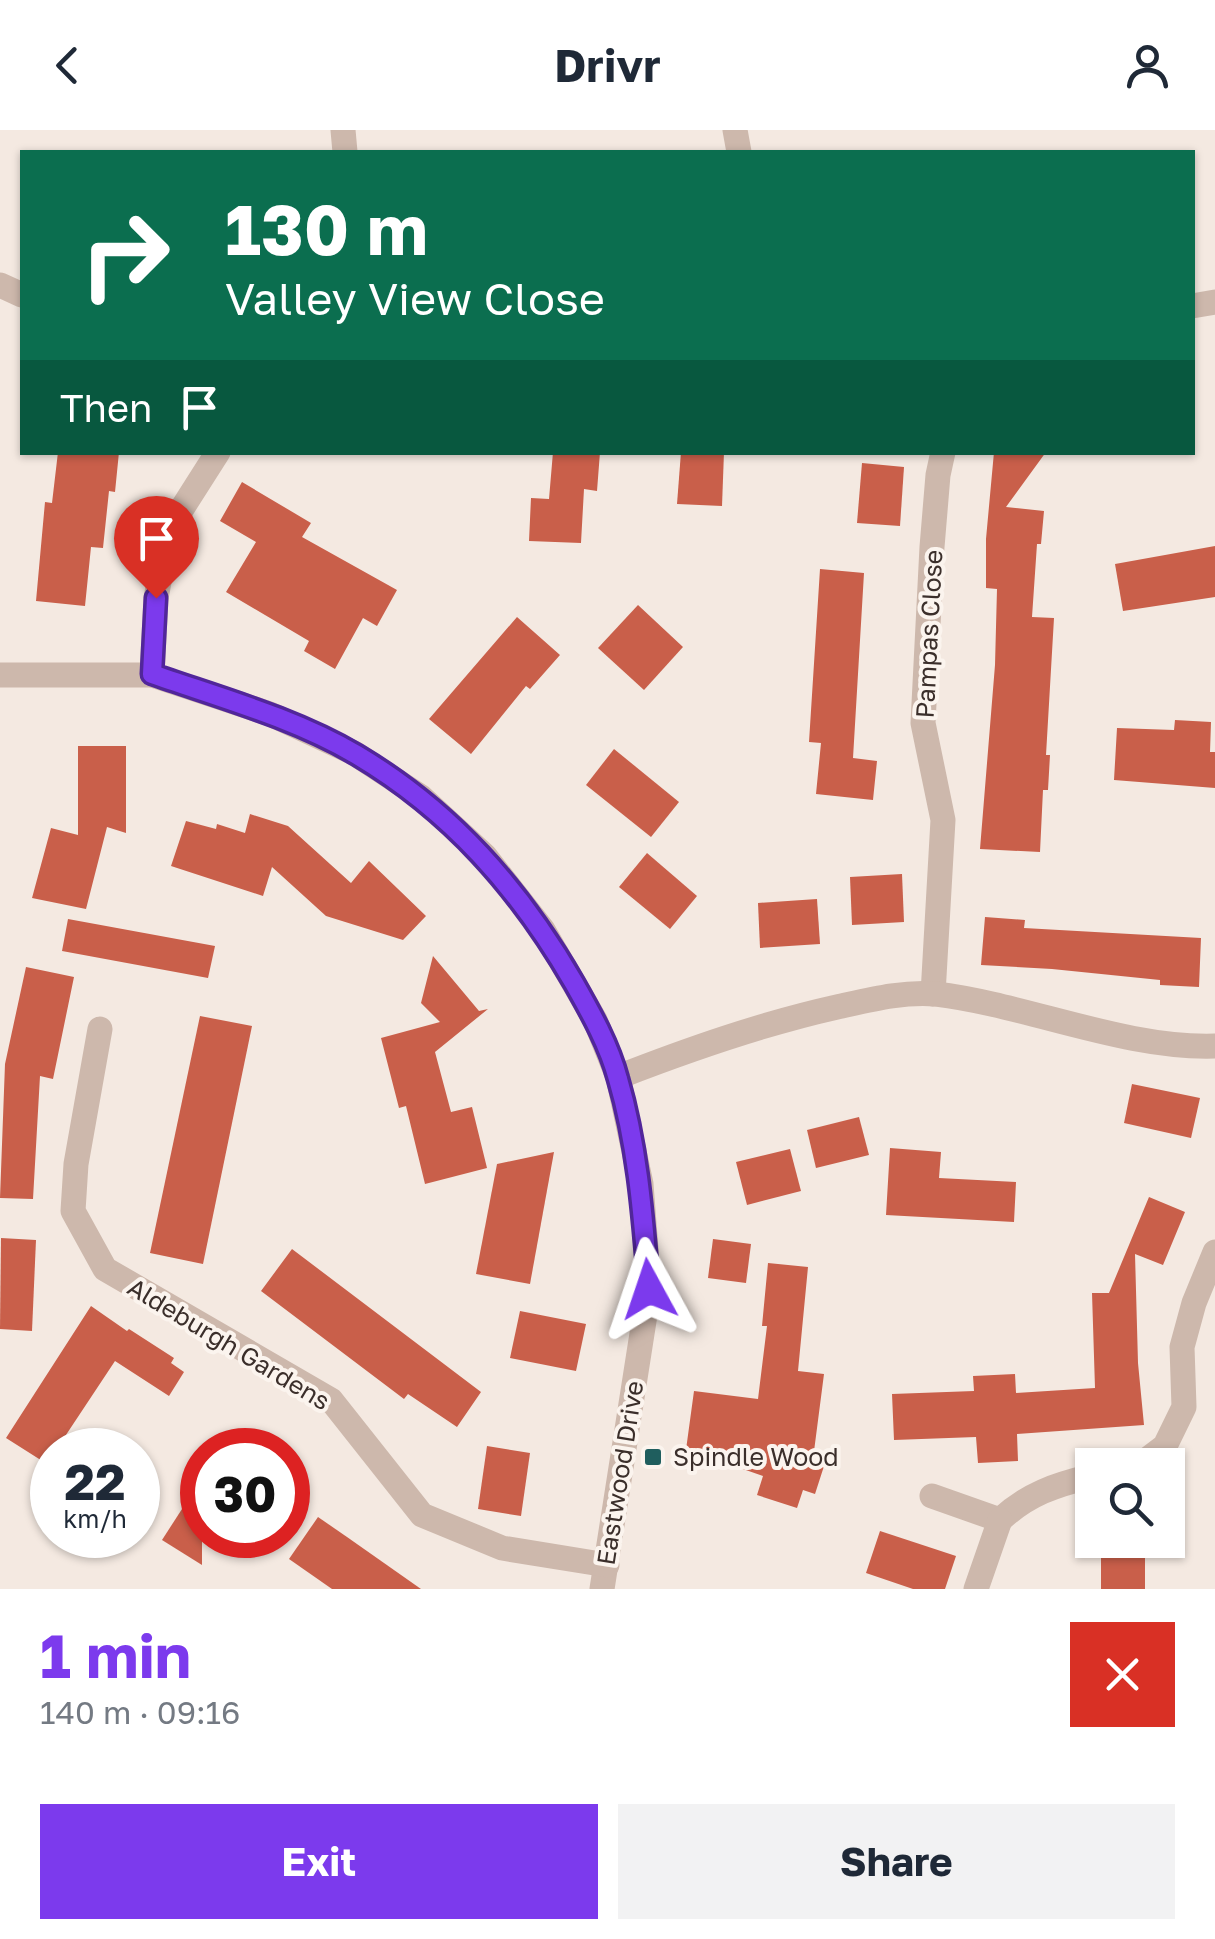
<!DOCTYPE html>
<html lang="en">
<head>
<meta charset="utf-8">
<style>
  body { margin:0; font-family:"Golos Text",sans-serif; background:#f2f2f3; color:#1f2937; height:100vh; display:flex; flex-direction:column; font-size:38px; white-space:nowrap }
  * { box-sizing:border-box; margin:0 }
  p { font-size:32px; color:#747a83 }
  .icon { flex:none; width:55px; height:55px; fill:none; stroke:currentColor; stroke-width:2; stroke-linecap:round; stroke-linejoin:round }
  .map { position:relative; height:1459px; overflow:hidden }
  .panel { display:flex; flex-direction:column; background:#fff; flex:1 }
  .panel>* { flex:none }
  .top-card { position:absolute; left:20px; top:20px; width:1175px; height:305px; border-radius:0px; box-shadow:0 2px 8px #0004; background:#0b6e4f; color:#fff; overflow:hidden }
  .tools { position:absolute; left:1075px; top:1318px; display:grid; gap:20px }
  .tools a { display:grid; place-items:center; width:110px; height:110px; border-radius:0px; background:#fff; box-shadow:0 2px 8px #0004; font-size:50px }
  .speed { position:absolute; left:30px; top:1298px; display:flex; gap:20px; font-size:50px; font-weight:700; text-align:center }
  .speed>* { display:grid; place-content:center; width:130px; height:130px; border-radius:50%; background:#fff; box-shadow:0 2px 8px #0004; line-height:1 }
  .speed small { font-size:25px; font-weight:400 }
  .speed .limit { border:15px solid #d22; background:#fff; color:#111 }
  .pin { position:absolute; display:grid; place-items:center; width:85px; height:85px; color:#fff; margin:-102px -42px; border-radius:50% 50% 50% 0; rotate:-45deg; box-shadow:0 0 10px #0007 }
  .pin .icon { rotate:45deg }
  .me { position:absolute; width:110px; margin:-55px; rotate:355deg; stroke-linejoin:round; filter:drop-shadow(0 0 8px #0008) }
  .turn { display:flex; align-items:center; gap:35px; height:210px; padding:0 40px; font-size:45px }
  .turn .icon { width:130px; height:130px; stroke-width:2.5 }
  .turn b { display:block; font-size:70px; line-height:85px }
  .then { display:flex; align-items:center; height:95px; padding:0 40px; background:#0003; gap:20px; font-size:38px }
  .round { display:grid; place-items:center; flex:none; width:105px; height:105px; border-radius:0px; background:#f2f2f3 }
  .headline { display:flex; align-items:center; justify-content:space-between; height:170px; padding:0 40px }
  h1 { font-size:60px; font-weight:700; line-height:75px; color:#7c3aed }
  .button { display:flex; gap:20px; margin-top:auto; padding:20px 40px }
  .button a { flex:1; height:115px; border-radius:0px; background:#7c3aed; color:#fff; font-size:40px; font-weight:700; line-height:115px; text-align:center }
  .button a+a { background:#f2f2f3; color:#1f2937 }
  header { display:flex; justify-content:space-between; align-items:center; height:130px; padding:0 40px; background:#fff; font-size:45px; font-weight:700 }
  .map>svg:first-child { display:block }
  .building { fill:#c95f4a }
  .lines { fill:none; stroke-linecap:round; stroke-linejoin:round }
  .minor { stroke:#cdb8ac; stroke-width:25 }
  .route-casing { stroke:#51269a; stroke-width:25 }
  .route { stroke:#7c3aed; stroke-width:18 }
  .poi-dot { fill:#1f5e5e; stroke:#fbf4ee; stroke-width:4 }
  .labels { text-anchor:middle; stroke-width:8; stroke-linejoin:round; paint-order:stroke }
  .street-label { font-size:25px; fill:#3b2f2b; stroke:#fbf4ee }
  .poi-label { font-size:25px; fill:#3b2f2b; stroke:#fbf4ee; text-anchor:start }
</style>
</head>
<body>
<header><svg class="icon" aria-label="back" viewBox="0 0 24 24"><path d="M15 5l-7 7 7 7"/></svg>Drivr<svg class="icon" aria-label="person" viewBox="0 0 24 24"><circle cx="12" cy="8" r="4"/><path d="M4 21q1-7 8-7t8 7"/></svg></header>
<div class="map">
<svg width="1215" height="1459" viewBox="0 0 1215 1459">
  <rect width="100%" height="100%" fill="#f4e9e1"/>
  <!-- building -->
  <g class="building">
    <polygon points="58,322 119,322 115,362 109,361 103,418 91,417 85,476 36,471 45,372 52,373"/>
    <polygon points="553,322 600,322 597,361 584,359 581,413 529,411 531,368 549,369"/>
    <polygon points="681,322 724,322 722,376 677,374"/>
    <polygon points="994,322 1046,322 1006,377 1044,381 1041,414 1037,414 1032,487 1054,488 1046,625 1050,625 1048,660 1043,660 1040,722 980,719 995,535 997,459 986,458 986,409"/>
    <polygon points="862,333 904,337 900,396 857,393"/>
    <polygon points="242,352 311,393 302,407 397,460 377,496 363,488 335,539 304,521 309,511 226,462 256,412 220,391"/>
    <polygon points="1215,416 1215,467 1123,481 1115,434"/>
    <polygon points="820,439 864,443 853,628 877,631 873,670 816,664 821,613 809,612"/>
    <polygon points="638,475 683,517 644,560 598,518"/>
    <polygon points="517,487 560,525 530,559 526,556 471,624 429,589"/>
    <polygon points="1175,590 1211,592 1210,622 1215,622 1215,658 1114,650 1117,598 1174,600"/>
    <polygon points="78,616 126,616 126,703 107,697 86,779 32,768 51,698 78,705"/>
    <polygon points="614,619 679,672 651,707 586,655"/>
    <polygon points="250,684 288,696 351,753 369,731 426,786 403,810 326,786 272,737 263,766 171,736 186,691 216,699 217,694 245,703"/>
    <polygon points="647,723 697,766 670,799 619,757"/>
    <polygon points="902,744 904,792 852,795 850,747"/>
    <polygon points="817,769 820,814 760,818 758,773"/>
    <polygon points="985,787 1025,790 1024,798 1201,808 1199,857 1160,855 1160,850 1052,839 981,835"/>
    <polygon points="68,789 215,816 208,848 62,821"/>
    <polygon points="433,826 479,881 488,879 435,922 451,982 472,977 487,1038 425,1054 406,976 399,978 381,908 440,892 421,873"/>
    <polygon points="26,837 74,847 53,949 40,946 33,1069 0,1068 5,934"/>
    <polygon points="200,886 252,896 203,1134 150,1123"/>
    <polygon points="1132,954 1200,968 1191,1008 1124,993"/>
    <polygon points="859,987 869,1025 816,1038 807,1000"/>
    <polygon points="890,1018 941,1022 939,1048 1016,1052 1014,1092 886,1085"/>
    <polygon points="790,1019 801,1061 747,1075 736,1032"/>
    <polygon points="554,1022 530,1154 476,1144 497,1034"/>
    <polygon points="1149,1067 1185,1082 1163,1135 1135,1124 1138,1233 1144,1295 1017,1304 1018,1331 978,1333 976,1307 894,1310 892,1264 974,1261 973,1246 1015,1244 1016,1263 1095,1258 1092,1163 1109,1163"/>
    <polygon points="1,1108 36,1110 32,1201 0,1199"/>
    <polygon points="713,1109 751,1114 746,1153 708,1148"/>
    <polygon points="292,1119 481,1262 457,1297 408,1264 404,1269 261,1161"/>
    <polygon points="768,1133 808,1137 798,1241 824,1244 813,1329 825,1333 815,1364 803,1360 797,1378 757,1365 763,1346 720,1331 685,1327 694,1261 758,1269 767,1196 762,1196"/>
    <polygon points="91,1176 127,1201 129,1199 174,1228 171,1233 184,1242 169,1266 115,1231 56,1320 52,1320 47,1334 6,1308"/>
    <polygon points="520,1181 586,1194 576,1241 510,1228"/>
    <polygon points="487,1316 530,1323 521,1386 478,1379"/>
    <polygon points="202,1348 202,1435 162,1410"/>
    <polygon points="318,1387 347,1407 421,1459 332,1459 289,1429"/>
    <polygon points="880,1401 956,1426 945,1459 913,1459 866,1443"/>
    <rect x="1101" y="1410" width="44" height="49"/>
  </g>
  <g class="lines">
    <!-- minor -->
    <g class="minor">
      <polyline points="343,0 345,22"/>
      <polyline points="735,0 739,22"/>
      <polyline points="0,155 22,165"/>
      <polyline points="1192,176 1215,172"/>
      <polyline points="0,545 152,545 270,584 354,623 421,667 485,726 543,800 595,890 618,947 641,1054 649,1159 602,1459"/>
      <polyline points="152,545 156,468 169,399 218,322"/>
      <polyline points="933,864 943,690 923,593 932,417 938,345 943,322"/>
      <polyline points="100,899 76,1034 73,1081 105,1139 331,1270 422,1385 502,1418 607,1435"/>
      <path d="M618,947c72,-28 143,-53 219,-70 32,-7 66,-16 99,-13 91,11 189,55 279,52"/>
      <polyline points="1140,1335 1165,1316 1184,1277 1182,1217 1194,1173 1215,1122"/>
      <path d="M932,1366l68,24c28,-26 55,-35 92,-44"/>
      <polyline points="976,1459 1000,1390"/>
    </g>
  </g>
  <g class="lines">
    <!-- route casing -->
    <g class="route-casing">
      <path id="route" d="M156,468l-4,76c69,24 142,44 205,81 94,56 162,133 217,228 17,30 35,62 44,96 20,68 25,139 31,210"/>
    </g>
    <!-- route -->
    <use href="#route" class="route"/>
  </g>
  <!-- markers -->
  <rect class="poi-dot" x="643" y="1317" width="20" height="20" rx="5"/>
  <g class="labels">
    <!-- street labels -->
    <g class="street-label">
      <text transform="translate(929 504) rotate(-87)" y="9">Pampas Close</text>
      <text transform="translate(229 1214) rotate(31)" y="9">Aldeburgh Gardens</text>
      <text transform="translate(620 1343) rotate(-81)" y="9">Eastwood Drive</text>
    </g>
    <!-- poi labels -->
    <g class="poi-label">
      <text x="673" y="1336">Spindle Wood</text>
    </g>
  </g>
</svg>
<div class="tools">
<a><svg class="icon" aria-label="search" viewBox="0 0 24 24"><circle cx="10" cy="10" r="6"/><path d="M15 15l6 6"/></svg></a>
</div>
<div class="speed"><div>22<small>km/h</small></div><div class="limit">30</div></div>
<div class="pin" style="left:156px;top:468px;background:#d93025"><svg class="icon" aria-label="arrive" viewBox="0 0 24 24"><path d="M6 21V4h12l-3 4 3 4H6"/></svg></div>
<svg class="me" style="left:649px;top:1159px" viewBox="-20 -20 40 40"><path d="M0-17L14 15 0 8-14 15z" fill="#7c3aed" stroke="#fff" stroke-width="4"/></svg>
<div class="top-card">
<div class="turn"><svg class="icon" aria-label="right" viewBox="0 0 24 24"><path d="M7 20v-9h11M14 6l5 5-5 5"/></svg><div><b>130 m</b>Valley View Close</div></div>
<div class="then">Then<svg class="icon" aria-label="arrive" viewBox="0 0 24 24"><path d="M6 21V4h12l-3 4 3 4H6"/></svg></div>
</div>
</div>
<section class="panel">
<div class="headline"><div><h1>1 min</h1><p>140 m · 09:16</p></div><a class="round" style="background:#d93025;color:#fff"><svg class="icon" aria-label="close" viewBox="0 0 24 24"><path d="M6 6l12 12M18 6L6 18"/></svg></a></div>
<div class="button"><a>Exit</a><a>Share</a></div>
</section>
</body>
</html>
